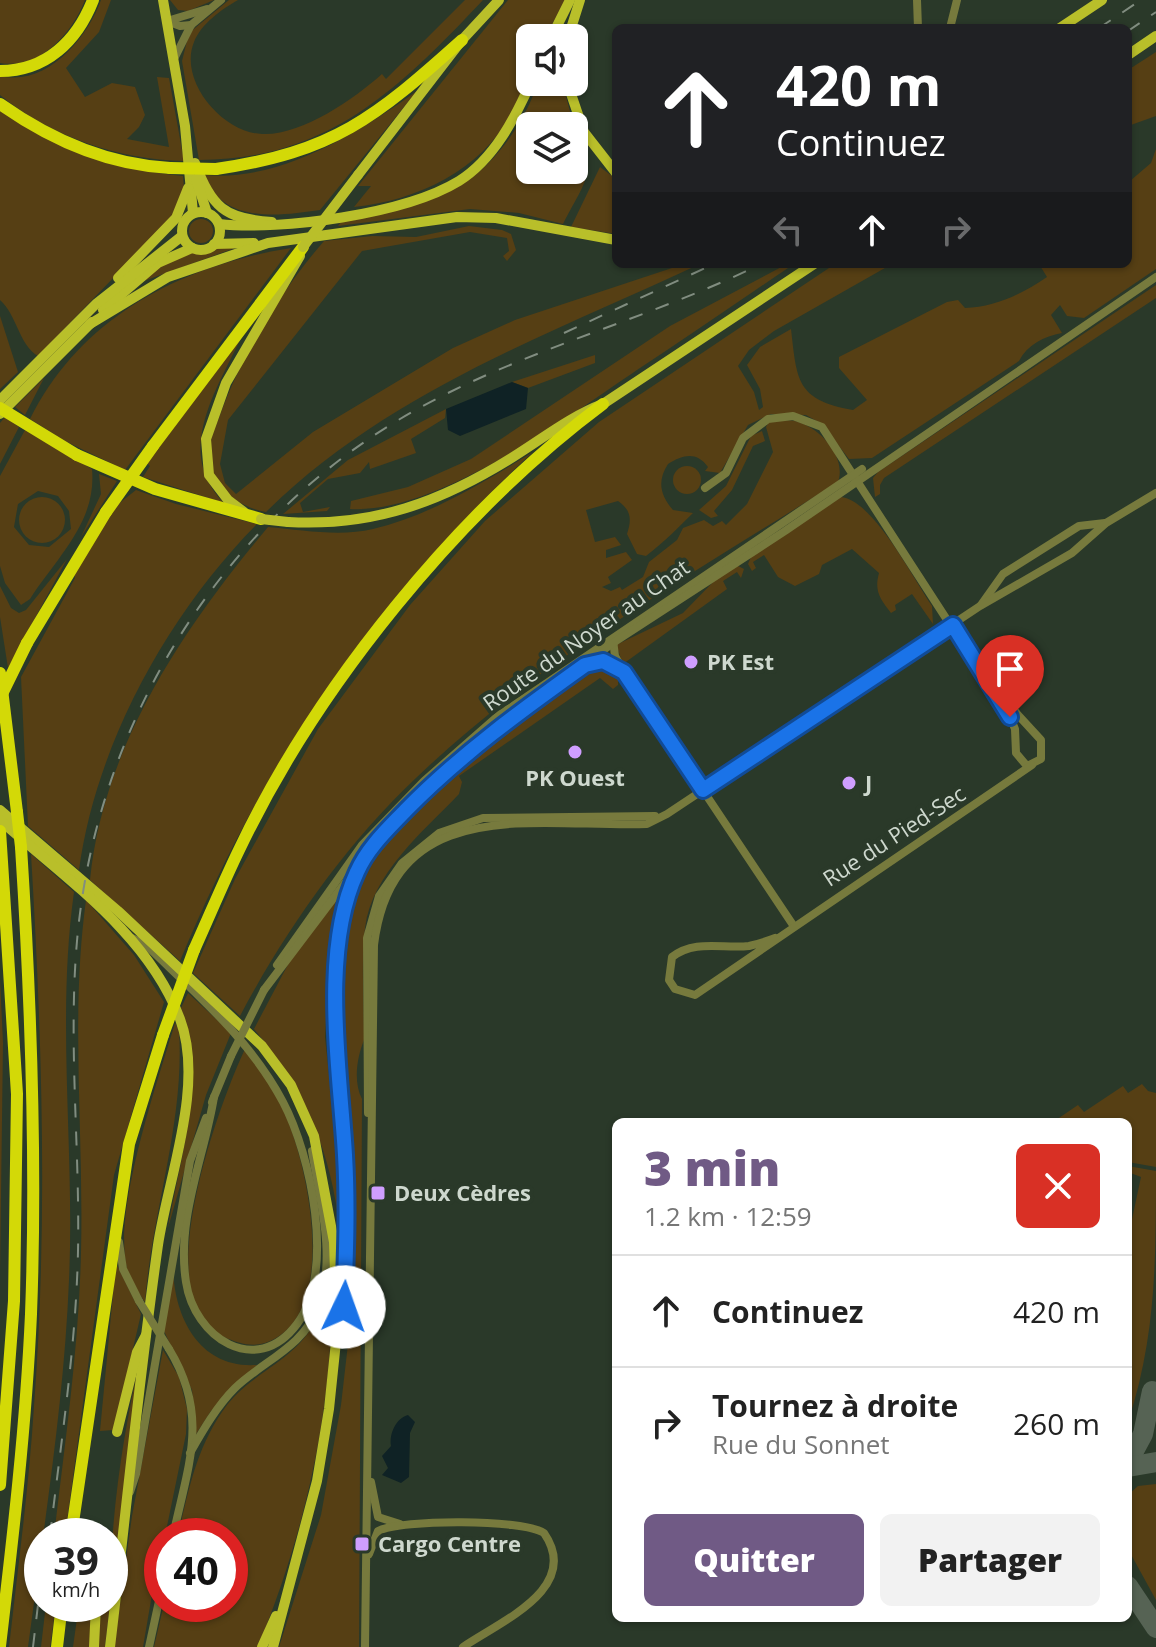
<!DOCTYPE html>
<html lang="fr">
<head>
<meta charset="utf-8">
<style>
  body { margin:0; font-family:"Open Sans",sans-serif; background:#f2f2f2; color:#222; height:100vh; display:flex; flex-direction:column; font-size:30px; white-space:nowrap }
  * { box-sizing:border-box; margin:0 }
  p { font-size:26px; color:#767676 }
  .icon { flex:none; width:44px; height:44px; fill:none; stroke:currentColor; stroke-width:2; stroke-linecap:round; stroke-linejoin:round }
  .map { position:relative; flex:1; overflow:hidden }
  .details { position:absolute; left:612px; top:1118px; width:520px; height:504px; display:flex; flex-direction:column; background:#fff; border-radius:12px; box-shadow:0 2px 6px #0004 }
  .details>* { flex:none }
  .hud { position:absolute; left:612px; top:24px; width:520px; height:244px; border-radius:12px; box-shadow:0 2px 6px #0004; background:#202124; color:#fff; overflow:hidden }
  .tools { position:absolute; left:516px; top:24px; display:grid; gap:16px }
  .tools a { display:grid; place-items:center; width:72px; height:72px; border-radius:12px; background:#fff; box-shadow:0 2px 6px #0004; font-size:40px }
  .speed { position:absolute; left:24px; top:1518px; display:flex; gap:16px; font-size:40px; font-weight:700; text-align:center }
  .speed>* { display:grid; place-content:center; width:104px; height:104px; border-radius:50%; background:#fff; box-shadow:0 2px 6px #0004; line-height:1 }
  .speed small { font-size:20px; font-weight:400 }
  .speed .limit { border:12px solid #d22; background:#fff; color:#111 }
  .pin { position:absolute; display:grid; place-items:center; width:68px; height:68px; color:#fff; margin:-82px -34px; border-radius:50% 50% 50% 0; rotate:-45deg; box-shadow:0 0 8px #0007 }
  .pin .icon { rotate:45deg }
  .me { position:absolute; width:88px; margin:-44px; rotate:3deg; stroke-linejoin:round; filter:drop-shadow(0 0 6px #0008) }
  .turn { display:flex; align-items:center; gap:28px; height:168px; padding:0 32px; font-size:36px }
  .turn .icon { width:104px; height:104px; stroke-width:2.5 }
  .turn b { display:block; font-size:56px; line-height:68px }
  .lanes { display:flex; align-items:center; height:76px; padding:0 32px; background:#0003; justify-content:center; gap:40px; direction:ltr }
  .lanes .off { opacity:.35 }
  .round { display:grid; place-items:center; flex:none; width:84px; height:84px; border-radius:12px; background:#f2f2f2 }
  .summary { display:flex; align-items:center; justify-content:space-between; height:136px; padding:0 32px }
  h1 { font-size:48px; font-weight:800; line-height:60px; color:#705a85 }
  .cta { display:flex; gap:16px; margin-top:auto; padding:16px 32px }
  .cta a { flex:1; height:92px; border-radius:12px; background:#705a85; color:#fff; font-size:32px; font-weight:800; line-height:92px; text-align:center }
  .cta a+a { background:#f2f2f2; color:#222 }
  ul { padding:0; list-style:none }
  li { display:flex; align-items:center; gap:24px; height:112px; padding:0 32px; border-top:2px solid #e0e0e0 }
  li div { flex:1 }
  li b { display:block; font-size:30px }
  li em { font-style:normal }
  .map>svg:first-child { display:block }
  .green { fill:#563f14; fill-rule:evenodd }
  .water { fill:#0f2225 }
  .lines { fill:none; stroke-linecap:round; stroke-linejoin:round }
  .taxiway { stroke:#566354; stroke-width:20 }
  .minor { stroke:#777a3d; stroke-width:8 }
  .major { stroke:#b9bf2a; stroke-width:10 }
  .highway { stroke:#d3d907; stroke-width:12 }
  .rail { stroke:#818d80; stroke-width:2; stroke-dasharray:14 14; stroke-linecap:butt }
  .minor-bridge { stroke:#777a3d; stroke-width:8 }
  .major-bridge { stroke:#b9bf2a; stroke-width:10 }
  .highway-bridge { stroke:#d3d907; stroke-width:12 }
  .route-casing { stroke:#114b97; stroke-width:20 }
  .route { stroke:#1a73e8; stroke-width:14 }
  .poi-dot { fill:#cf9eff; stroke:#2a3929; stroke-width:3 }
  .labels { text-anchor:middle; stroke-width:8; stroke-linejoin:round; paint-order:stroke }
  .street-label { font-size:22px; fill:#ced8ce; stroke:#2a3929 }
  .poi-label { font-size:22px; font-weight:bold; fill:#ced8ce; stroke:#2a3929; text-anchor:start }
</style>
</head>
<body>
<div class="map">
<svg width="1156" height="1647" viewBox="0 0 1156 1647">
  <rect width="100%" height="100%" fill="#2a3929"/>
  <!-- green -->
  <g class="green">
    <path d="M0,0h85c-13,33 -45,70 -85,63z"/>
    <path d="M101,0h10l-12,32 -33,36 19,29 27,-14 23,4 10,28 -6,12 -12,12 42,8 -12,-70 12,1 15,83c-65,-1 -134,-25 -184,-66v-19c46,11 87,-37 101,-76z"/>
    <polygon points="170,0 214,0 188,11 178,10"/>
    <path d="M229,0h9c-16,9 -37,24 -44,42 -16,39 29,91 68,92 39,2 92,-35 120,-60l4,5 79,-79h18c-83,88 -155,160 -284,160l-17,-99 7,-28z"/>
    <path d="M508,0h58l-22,38h-14c0,101 -83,159 -176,169l17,-21h-13z"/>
    <polygon points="1156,52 1156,116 1128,126 1128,70"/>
    <path d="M538,82h24l12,44h-44v44h44v-43c26,45 10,55 -11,97l-44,-11 -49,-4 -132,17 4,-6c28,-8 98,-22 119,-35 35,-21 65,-65 77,-103z"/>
    <path d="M417,91l-97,119c-41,6 -99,14 -115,-35 75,7 153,-42 212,-84z"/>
    <path d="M0,110c61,37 112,59 183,66l1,12 -13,30 -133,138c-19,-11 -21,-41 -38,-56z"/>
    <path d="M1156,149v120l-72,49 -17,-2 -7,-11 -9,10 11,18c-18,3 -35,12 -43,28l-147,97 -23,1 -27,-35 -16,-9 -35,-1 -23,11 -28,48 -15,-2 3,-4c-12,-16 -25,-12 -40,-3 -11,17 -8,31 5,46l20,3c-15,15 -29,29 -47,43l-9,-2 -10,-20c5,-15 4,-24 -9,-33l-32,9 9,32 20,-5 6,8 -15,5v8l20,-6 6,8 -24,17 3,6 -9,4 9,4 9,-4 2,3 21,-13 6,-15 28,-22 6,-12 21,-8 9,6 9,-5 4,4 21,-21 26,-52 -7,-25 3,-5c9,-1 17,-3 26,-1 25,6 52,36 43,61 -144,91 -299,178 -422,296 -71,67 -131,153 -176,238l-47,-43 42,-94 83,-150 92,-124 75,-84 114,-99 236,-158h57l-118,67 -25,19 -11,16 16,26 5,18 4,-3 -3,-18 -13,-24 13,-18 31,-18c6,51 5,71 62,81l14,-10 -28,-32v-11l108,-55 11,-2 7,8c30,-1 57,-14 82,-31l-8,-13h89l2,-83 21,-18z"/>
    <polygon points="600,167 616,179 616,234 571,227"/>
    <circle cx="201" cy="231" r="12"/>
    <path d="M469,226l33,4 9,4 5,16 -9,11 -4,-5 6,-5 -2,-13 -37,-6 -108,19 -134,169 -8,44 5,19 11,11 77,-62 140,-84 62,-28 157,-52 28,-4c-152,71 -312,128 -434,248 -29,-5 -60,-28 -58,-62 1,-11 8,-24 12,-35 23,-63 60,-123 104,-174l48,-5 44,1z"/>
    <path d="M219,247l16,1 -91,33c11,-12 28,-25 44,-28 13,-1 19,2 31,-6z"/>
    <path d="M291,248l-166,222 -60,-29 -35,-22c50,-102 153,-154 261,-171z"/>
    <path d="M787,264h7c-52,35 -104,71 -157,106 -71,48 -199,144 -287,139l1,-8 57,-14 63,-28 199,-133z"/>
    <polygon points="1156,285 1156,298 884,478 880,485 880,494 875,497 873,478 878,472"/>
    <polygon points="0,316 18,372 0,389"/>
    <path d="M241,338c-25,53 -67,114 -17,165l-81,-26 7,-11 -3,-3z"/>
    <polygon points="595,355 595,363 528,388 512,382"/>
    <polygon points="44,378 25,415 15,407"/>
    <polygon points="446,409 445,418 411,439 416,453 370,469 369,462 360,473 328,479 300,503 303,512 330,507 327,511 283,514 348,460"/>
    <polygon points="5,417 19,427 0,464 0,423"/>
    <path d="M25,430l67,39c5,53 -35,88 -62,130l-9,6 -16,-22 -5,-17v-90zM38,491l20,5 11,15 2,18 -22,18 -20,-2 -15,-18 4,-23z"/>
    <polygon points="762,431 765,441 753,446 732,490 714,511 718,516 711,518 699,510 726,486 751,436"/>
    <path d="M533,452c-158,146 -271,311 -353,509l-90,-81c13,-134 94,-253 178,-353 34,3 72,10 105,2 56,-13 111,-47 160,-77z"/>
    <circle cx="687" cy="480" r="14"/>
    <polygon points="99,474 117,481 81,537 101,494"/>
    <path d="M136,490l40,14 81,20c-89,90 -161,220 -178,346l-51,-44 -7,-149 54,-99 -1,-5 43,-68z"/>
    <path d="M841,497c32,3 72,81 91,109l1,18 -21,-30 -17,11 1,5 -5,3c-11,-14 -17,-22 -12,-40l-27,-24 -30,16 -3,9 -24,12 -17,-9 -14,-22 -11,7 3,6 -4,3 -4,-7 3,-7z"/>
    <circle cx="42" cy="520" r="23"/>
    <polygon points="67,559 8,668 0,617 0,586 11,608 19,613 26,610"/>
    <polygon points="736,565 744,569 741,578 737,572 723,581 727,589 623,664 616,645 683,613 716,579"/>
    <path d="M595,665l12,1 11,7v12l-5,4 -13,-11 -141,98 3,6 -3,12c-36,38 -87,79 -94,134 -4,37 -1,75 -1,112 -7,17 -11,42 -2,59l-3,548h-80l42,-132 20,-110 7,-61 5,-147 -11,-165 6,-111 7,-34 27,-45 73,-73 36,-30z"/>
    <path d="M31,854l43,38c-18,129 1,259 -5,388 -5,123 -25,245 -41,367h-19c9,-80 20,-161 25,-241 14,-184 8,-368 -3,-552z"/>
    <path d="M342,890l-10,43 -7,104 12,115 3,79c-9,-79 -34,-141 -86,-202l39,-74z"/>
    <path d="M86,900l48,55 30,47 -50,173 -49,361h-11c11,-94 25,-189 27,-284 3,-118 -11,-235 5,-352z"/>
    <polygon points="0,979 3,1043 0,1273"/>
    <path d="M188,993l43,40 -25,62 -38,133c13,-75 38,-146 13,-220z"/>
    <path d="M175,1023l4,7c6,92 -27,181 -34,272 -8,-12 -17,-24 -19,-38 -11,-60 31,-180 49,-241z"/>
    <path d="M245,1049c15,20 32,43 41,67 22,52 51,187 -10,222 -18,11 -34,7 -52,-1 -80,-32 -4,-235 21,-288z"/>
    <polygon points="1142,1084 1148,1091 1156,1093 1156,1167 1128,1162 1128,1122 1053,1122 1078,1105 1084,1112 1123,1086 1128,1093"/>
    <path d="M1128,1166l28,5c0,89 0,166 -28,251v-184l13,-61 -13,-5z"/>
    <path d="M328,1262c6,28 4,57 2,86 -7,104 -33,203 -72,299h-104l10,-43h66v-68h-52c11,-48 19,-91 49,-131 24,-31 65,-44 85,-78 12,-19 12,-44 16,-65z"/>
    <polygon points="116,1263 141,1314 114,1430 100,1431"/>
    <path d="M173,1267c1,51 27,102 84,98l-46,46 -15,23 -4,-44 -29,-61z"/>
    <polygon points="163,1350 179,1377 187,1409 186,1434 165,1536 162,1536 143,1647 114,1647 132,1516"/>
    <path d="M141,1355l-31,249c0,-85 12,-166 31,-249z"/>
    <polygon points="1156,1484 1156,1600 1128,1549 1128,1495 1138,1486"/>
    <polygon points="46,1604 56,1604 50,1647 41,1647"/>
    <polygon points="79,1604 93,1606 91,1647 73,1647"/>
    <polygon points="101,1604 110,1604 105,1647 98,1647"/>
  </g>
  <!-- water -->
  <g class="water">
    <polygon points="512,382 528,388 526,409 460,436 448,430 446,409"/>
    <path d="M408,1415l7,7 -5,11 -1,44 -8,6 -19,-8 6,-7 -6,-12 9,-10c-2,-12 5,-28 17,-31z"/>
  </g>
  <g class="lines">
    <!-- taxiway -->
    <g class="taxiway">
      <polyline points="1128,1462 1143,1434 1152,1391"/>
      <polyline points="1128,1467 1156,1462"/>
      <polyline points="1128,1586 1156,1628"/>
    </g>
    <!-- minor -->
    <g class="minor">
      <polyline points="917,0 918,28"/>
      <polyline points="167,21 207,9"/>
      <polyline points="167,21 180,26 191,25"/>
      <polyline points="950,28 957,0"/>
      <polyline points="175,57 191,25 221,0"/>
      <polyline points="705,488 726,473 743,438 768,419 793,416 822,427 1010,717 1015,729 1016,753 1027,766 1041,759 1041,740 1018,715 953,625"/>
      <polyline points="981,605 1003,574 1079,526 1105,523"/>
      <polyline points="613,640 615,656 624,672 793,925"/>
      <polyline points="589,664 603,661 621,670"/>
      <path d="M130,937l15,7c50,49 105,95 138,158 28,53 53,170 14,222 -41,55 -103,13 -111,-42 -10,-63 18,-124 28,-185"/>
      <path d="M775,938c-8,3 -17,6 -26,8 -26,3 -54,-7 -77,11l-3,23 6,9 20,6 337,-230"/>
      <polyline points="277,965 362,845 424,781 498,716 862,469"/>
      <polyline points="264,990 376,842 435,781 487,735 613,643 785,531 1156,277"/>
      <polyline points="212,1102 231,1056"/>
      <polyline points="368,1113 367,938 379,896 402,863 439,833 483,818 655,816"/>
      <polyline points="119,1242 123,1269 139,1301"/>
      <path d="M339,1324c27,-108 -9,-249 0,-364 2,-31 5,-67 21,-94"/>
      <path d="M169,1349c41,67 19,116 4,187"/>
      <path d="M190,1453c13,-23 27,-47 45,-65 28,-27 68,-41 83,-80 19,-48 2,-109 -6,-157"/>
      <polyline points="371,1482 378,1517 400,1524"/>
      <polyline points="130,1492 136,1474 190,1161 206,1118"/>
      <path d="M369,1554l9,-23c24,-12 144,-12 166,2 38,55 -43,88 -81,114"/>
      <polyline points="149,1647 162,1587"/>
      <path d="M365,1647l9,-702c19,-154 164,-117 273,-121l20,-10 313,-208 92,-53 34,-30 50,-30"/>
    </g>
    <!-- major -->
    <g class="major">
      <polyline points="163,0 185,126 193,213"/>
      <polyline points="1060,28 1102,0"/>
      <polyline points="551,38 570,0"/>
      <polyline points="568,38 580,0"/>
      <polyline points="1128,55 1156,36"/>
      <polyline points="567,82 584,132 616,173"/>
      <path d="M195,163c17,44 29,56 77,59"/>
      <polyline points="358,175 462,40 499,0"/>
      <polyline points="196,179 207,213"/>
      <circle cx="201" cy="231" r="19"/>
      <path d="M219,224c62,7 186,-10 240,-43 35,-22 56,-63 72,-99"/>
      <polyline points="214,244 254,243"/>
      <polyline points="118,278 176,218 188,188"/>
      <polyline points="103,310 158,263 192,248"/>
      <polyline points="90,324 168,277 268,243 457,217 496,218 616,240"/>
      <polyline points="0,400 96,304 182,236"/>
      <polyline points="0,414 92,322"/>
      <polyline points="244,512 228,500 209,475 206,439 226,383 300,256"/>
      <path d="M288,522c85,5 153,-20 225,-65 29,-18 58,-41 90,-53l211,-140"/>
      <polyline points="0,810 118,911 262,1046 291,1085 314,1136 334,1242 337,1332 329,1409 317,1481 273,1647"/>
      <path d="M0,820c66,59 148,114 180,199 25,66 -12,159 -22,226 -19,133 -32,268 -48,402"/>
      <polyline points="117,1432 137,1352 146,1335"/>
      <polyline points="94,1647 96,1605"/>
      <polyline points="262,1647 276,1616"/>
    </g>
    <!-- highway -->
    <g class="highway">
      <path d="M0,71c46,0 77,-30 93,-71"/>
      <path d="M0,104c51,36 108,61 170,64"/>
      <path d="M216,169c118,-17 159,-51 246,-129"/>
      <polyline points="153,446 303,247"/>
      <polyline points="77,455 155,489 261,519"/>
      <polyline points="27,643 106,512"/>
      <polyline points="0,673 17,812"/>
      <polyline points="0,831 17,1094 14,1301 0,1485"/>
      <path d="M194,950c15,-33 29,-67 45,-100 78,-164 219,-338 364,-446"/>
      <polyline points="71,1536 129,1144 163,1035"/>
      <path d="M0,1646c13,-110 26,-221 31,-332 6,-156 0,-311 -10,-467"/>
      <polyline points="57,1647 62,1604"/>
    </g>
    <!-- rail -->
    <g class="rail">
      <polyline points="1099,28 1141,0"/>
      <polyline points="1128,31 1156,12"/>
      <polyline points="564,333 714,264"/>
      <path d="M50,1536c11,-95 26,-189 28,-285 2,-103 -10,-207 -1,-310 18,-208 134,-403 310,-514 116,-73 252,-103 374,-163"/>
      <polyline points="33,1647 42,1571"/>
    </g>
    <!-- minor-bridge -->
    <g class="minor-bridge">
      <polyline points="231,1056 264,990"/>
      <polyline points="139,1301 169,1349"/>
    </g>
    <!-- major-bridge -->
    <g class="major-bridge">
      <polyline points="303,247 358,175"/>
      <polyline points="261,519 288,522"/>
    </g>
    <!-- highway-bridge -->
    <g class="highway-bridge">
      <polyline points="170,168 216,169"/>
      <polyline points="0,408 77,455"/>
      <polyline points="106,512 153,446"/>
      <polyline points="0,698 27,643"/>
      <polyline points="17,812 21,847"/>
      <polyline points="163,1035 194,950"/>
    </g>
  </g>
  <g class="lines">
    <!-- route casing -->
    <g class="route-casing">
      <path id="route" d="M344,1307c2,-51 4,-101 1,-152 -5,-85 -25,-204 12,-283 11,-25 31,-43 49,-62 55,-56 116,-100 179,-145l18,-4 21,11 79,118 250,-165 57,92"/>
    </g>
    <!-- route -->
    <use href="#route" class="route"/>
  </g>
  <!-- markers -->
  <g class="poi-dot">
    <circle cx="691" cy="662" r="8"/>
    <circle cx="575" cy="752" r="8"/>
    <circle cx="849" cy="783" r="8"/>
    <rect x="370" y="1185" width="16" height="16" rx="4"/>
    <rect x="354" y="1536" width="16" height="16" rx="4"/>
  </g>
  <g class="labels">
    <!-- street labels -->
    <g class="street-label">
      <text transform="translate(586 635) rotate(-35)" y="8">Route du Noyer au Chat</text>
      <text transform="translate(894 836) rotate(-33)" y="8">Rue du Pied-Sec</text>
    </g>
    <!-- poi labels -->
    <g class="poi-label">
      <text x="707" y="670">PK Est</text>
      <text x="575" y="786" text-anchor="middle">PK Ouest</text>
      <text x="865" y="791">J</text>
      <text x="394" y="1201">Deux Cèdres</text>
      <text x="378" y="1552">Cargo Centre</text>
    </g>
  </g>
</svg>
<div class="tools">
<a><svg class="icon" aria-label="sound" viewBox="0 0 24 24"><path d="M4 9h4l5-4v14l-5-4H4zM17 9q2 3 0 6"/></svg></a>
<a><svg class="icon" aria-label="layers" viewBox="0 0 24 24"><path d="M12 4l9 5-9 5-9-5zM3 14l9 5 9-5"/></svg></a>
</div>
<div class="speed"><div>39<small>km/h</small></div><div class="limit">40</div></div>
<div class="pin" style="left:1010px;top:717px;background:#d93025"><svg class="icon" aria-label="arrive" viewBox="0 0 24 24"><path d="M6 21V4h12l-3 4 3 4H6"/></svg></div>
<svg class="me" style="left:344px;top:1307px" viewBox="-20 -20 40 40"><circle r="19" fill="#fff"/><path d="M0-13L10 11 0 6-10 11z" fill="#1a73e8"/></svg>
<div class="hud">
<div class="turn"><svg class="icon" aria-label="ahead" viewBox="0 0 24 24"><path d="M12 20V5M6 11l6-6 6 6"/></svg><div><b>420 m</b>Continuez</div></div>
<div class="lanes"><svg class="icon off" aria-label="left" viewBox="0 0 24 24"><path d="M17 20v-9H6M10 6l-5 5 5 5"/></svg><svg class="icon" aria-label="ahead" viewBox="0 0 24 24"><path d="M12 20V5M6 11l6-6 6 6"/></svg><svg class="icon off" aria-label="right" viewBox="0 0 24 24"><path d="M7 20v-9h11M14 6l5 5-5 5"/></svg></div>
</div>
<section class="details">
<div class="summary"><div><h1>3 min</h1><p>1.2 km · 12:59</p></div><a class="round" style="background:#d93025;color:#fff"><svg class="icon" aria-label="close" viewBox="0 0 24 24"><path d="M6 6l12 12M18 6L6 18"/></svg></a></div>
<ul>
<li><svg class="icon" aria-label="ahead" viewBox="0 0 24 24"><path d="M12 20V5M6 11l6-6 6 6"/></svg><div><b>Continuez</b></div><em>420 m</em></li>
<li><svg class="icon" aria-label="right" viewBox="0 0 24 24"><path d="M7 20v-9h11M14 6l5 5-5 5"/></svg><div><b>Tournez à droite</b><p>Rue du Sonnet</p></div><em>260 m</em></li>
</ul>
<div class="cta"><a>Quitter</a><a>Partager</a></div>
</section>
</div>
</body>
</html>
